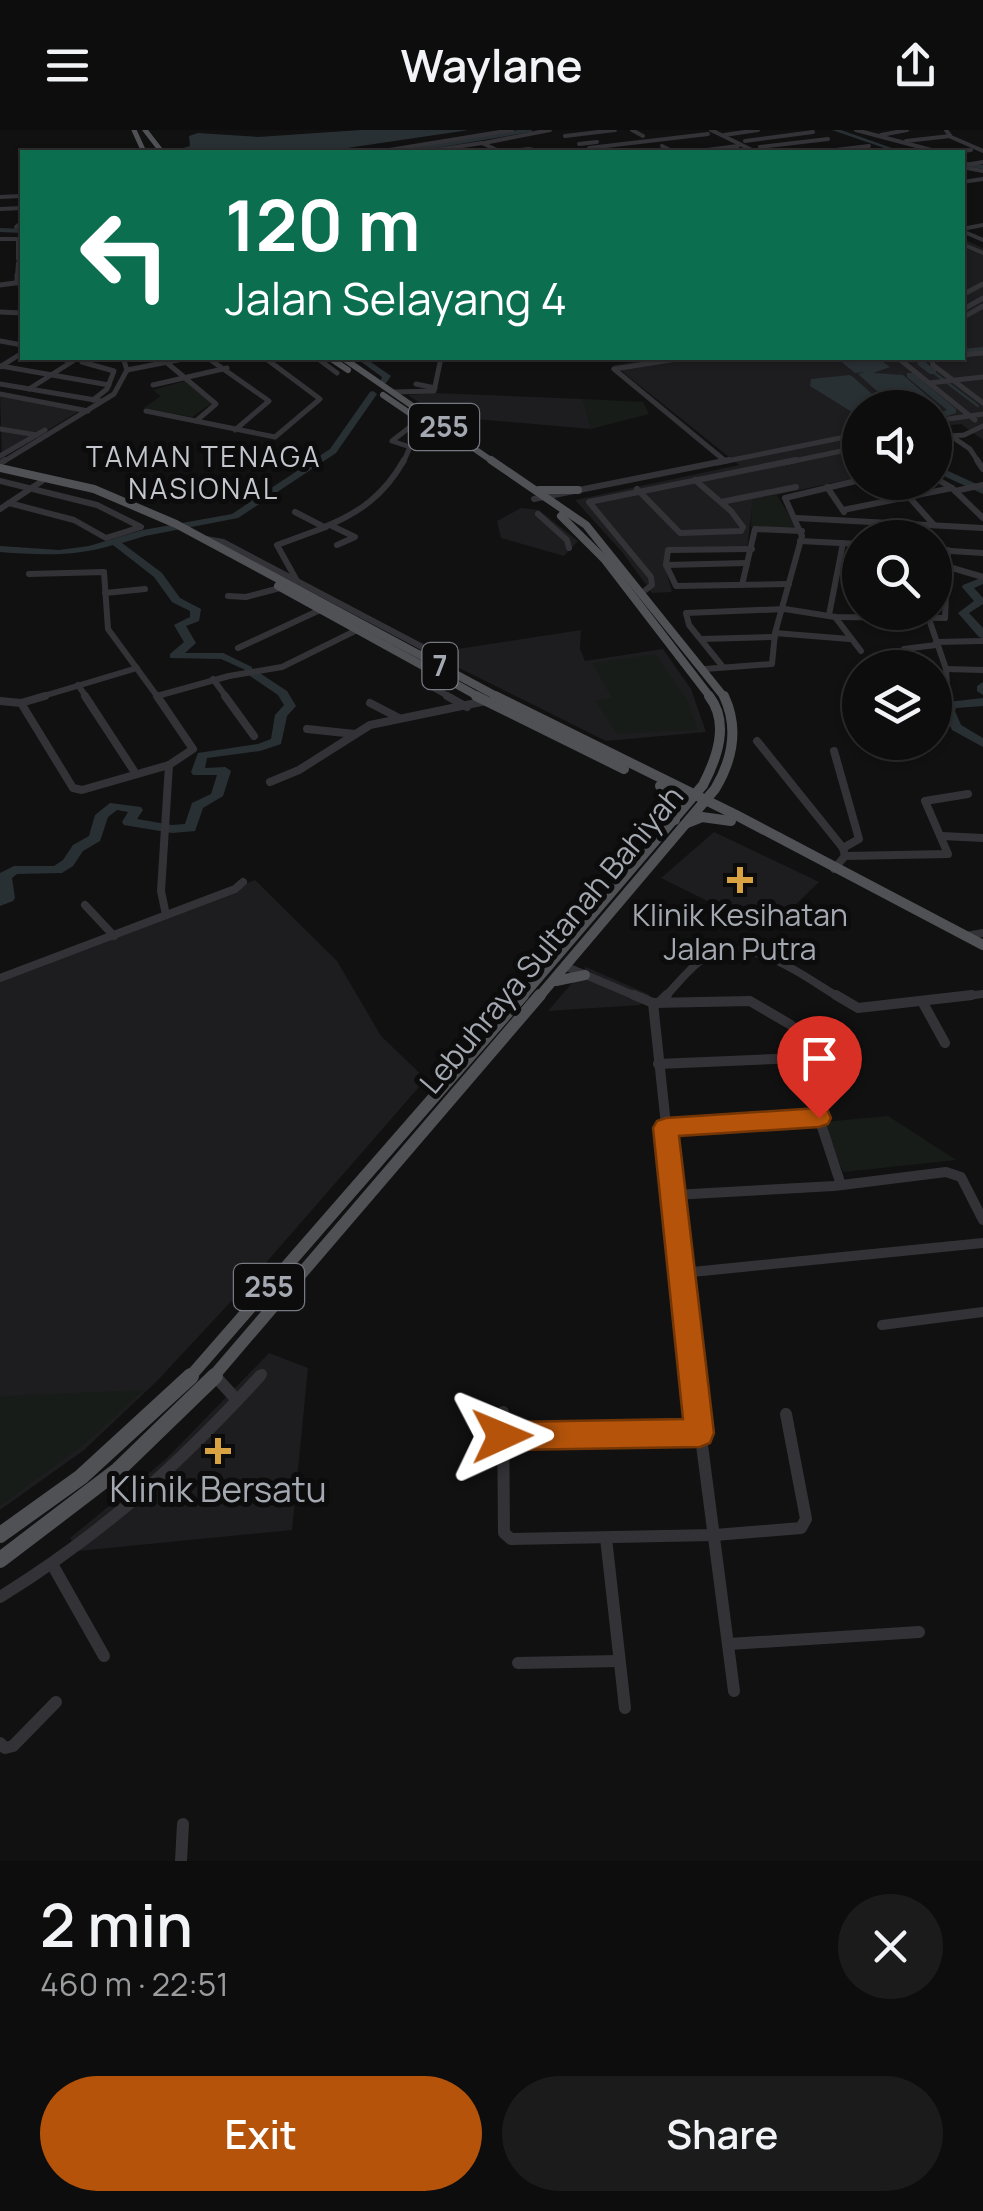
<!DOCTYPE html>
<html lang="en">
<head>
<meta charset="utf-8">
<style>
  body { margin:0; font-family:Manrope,sans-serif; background:#1b1b1c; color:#f1f3f6; height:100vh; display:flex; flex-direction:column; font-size:38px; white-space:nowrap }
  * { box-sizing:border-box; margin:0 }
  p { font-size:32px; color:#9a9c9e }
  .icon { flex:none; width:55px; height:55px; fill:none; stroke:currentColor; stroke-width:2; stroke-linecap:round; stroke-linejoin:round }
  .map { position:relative; height:1731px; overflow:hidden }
  .sheet { display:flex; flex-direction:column; background:#0d0d0e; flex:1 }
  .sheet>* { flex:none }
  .top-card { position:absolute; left:20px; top:20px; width:945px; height:210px; border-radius:0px; box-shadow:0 2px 8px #0004,0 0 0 2px #2d2d2e; background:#0b6e4f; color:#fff; overflow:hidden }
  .fabs { position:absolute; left:842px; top:260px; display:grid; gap:20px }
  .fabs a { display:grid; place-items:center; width:110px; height:110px; border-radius:50%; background:#0d0d0e; box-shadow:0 2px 8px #0004,0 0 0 2px #2d2d2e; font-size:50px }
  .pin { position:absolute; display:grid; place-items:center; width:85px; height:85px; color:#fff; margin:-102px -42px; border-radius:50% 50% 50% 0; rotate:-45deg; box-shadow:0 0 10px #0007 }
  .pin .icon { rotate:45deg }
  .me { position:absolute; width:110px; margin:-55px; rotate:89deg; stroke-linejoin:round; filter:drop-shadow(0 0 8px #0008) }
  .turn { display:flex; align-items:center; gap:35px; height:210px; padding:0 40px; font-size:45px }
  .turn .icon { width:130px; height:130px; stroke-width:2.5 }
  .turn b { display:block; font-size:70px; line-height:85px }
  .round { display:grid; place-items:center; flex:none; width:105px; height:105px; border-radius:52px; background:#1b1b1c }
  .overview { display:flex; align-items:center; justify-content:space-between; height:170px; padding:0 40px }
  h1 { font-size:60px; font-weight:600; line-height:75px }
  .primary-button { display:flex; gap:20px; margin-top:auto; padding:20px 40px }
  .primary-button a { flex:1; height:115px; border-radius:60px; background:#b45309; color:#fff; font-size:40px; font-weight:600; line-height:115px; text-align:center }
  .primary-button a+a { background:#1b1b1c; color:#f1f3f6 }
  header { display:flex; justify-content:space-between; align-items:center; height:130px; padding:0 40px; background:#0d0d0e; font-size:45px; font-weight:600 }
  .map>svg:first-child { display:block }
  .built { fill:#1d1d1f }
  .green { fill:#181c19 }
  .water { fill:#293034 }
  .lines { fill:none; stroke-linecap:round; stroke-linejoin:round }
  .stream { stroke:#293034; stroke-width:2.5 }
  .canal { stroke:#293034; stroke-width:4 }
  .river { fill:#293034; fill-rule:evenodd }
  .minor-far5 { stroke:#333337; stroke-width:4 }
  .minor-far4 { stroke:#333337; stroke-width:5 }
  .minor-far3 { stroke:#333337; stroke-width:6 }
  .minor-far2 { stroke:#333337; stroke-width:8 }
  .minor-far1 { stroke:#333337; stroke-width:10 }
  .minor { stroke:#333337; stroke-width:12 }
  .major-far5 { stroke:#4f5155; stroke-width:5 }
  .major-far4 { stroke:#4f5155; stroke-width:6 }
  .major-far3 { stroke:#4f5155; stroke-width:8 }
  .major-far2 { stroke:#4f5155; stroke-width:10 }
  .major-far1 { stroke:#4f5155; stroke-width:12 }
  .major { stroke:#4f5155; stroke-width:16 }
  .route { fill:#b45309; stroke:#753606; stroke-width:2.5 }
  .poi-dot { fill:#d9a243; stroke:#0c0c0d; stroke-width:4 }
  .labels { text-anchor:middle; stroke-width:10; stroke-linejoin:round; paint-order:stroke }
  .shield { fill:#0c0c0d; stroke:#767a80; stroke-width:2.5 }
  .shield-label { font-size:28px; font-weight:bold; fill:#a4a9b1 }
  .far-neighbourhood-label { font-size:28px; letter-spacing:2.5px; fill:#c5c7ce; stroke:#0c0c0d }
  .poi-label { font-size:30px; fill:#a4a9b1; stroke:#0c0c0d }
  .street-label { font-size:30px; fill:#a4a9b1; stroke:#0c0c0d }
  .near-poi-label { font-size:35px; fill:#a4a9b1; stroke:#0c0c0d }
</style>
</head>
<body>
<header><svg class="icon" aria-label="menu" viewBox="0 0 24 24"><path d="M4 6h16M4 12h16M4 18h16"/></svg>Waylane<svg class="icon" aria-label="share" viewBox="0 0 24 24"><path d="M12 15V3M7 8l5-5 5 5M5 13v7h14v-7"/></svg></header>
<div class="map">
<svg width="983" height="1731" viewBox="0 0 983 1731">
  <rect width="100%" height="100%" fill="#111112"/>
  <!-- built -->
  <g class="built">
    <polygon points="963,109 983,118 983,310 961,294 935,297 935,278 860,278 860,347 753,370 747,418 665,420 664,434 672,462 652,463 622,422 575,370 739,335 614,235 660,228 962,228"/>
    <polygon points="435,263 583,269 591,299 440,286 408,265"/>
    <polygon points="0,264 81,280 2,328"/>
    <polygon points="521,378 539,380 578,411 564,426 501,408 497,391"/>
    <polygon points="581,500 580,519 585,531 663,519 691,559 706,602 606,611 439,528 457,519"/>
    <polygon points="714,702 819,752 768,801 661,748"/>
    <polygon points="255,750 337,831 381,906 426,949 251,1150 157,1251 84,1320 0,1380 0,848"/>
    <polygon points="586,837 650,865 640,875 548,881"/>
    <polygon points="269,1223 308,1238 292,1400 78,1421 70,1408 166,1329"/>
  </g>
  <!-- green -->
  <g class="green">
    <polygon points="185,251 212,273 192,287 144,278 161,266 153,260"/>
    <polygon points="583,269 643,272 649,284 591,299"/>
    <polygon points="777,365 798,400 751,397 752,370"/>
    <polygon points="655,524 687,569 698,600 617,604 595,571 612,568 592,533"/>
    <polygon points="888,986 956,1030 843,1042 824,992"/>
    <polygon points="144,1260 85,1314 0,1376 0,1266"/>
  </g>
  <!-- water -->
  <g class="water">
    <polygon points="361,0 469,0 320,22 171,22 190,16 189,6 198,3 258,7"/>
    <polygon points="837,228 878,228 890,237 873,243 903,245 941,278 895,277 858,244 865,242 855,243"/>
    <polygon points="850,245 853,247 887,277 860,278 860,287 810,256 811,249"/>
  </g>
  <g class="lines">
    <!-- stream -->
    <polyline class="stream" points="933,242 978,276"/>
    <!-- canal -->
    <polyline class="canal" points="400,22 530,0"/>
    <!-- river -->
    <g class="river">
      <polygon points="832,0 841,0 903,22 896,22"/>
      <polygon points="962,31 983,35 983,39 962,35"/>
      <polygon points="0,98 22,99 22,103 0,102"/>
      <polygon points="983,217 983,221 962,224 962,219"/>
      <polygon points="356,228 365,228 391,246 386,253 380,253 382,247"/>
      <polygon points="922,228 930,228 926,233 936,240 936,244 930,244 918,235 917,233"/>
      <polygon points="907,243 913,243 956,279 956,283 935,290 935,284 947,280 907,247"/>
      <path d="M373,261l4,3 -41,59 -98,65 -93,18 -23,7 40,30 18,25 21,11 -2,12 -13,5 10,17 -11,10h38l29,14v4l6,1 29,19 9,15 -9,10 -6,28 -21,7 -53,7 -2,10 20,-1 6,4 -8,25 -20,12 -8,23 -23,2 -48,-8 -2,-3 6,-10 -11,-2 -9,7 -8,24 -17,10 -10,15 -11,7 -45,1 -5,4 3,20 -2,3 -13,5v-33l14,-7h40l9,-6 10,-15 16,-9 6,-21 15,-12 31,4 2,3 -6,9 35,6 13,-1 7,-21 19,-9 6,-19h-24l-2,-3 7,-19 60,-9 13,-5 4,-24 9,-10 -6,-10 -28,-19v-4l-29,-13 -51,-1v-4l14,-12 -10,-17 16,-8v-6l-18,-9 -18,-25 -41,-32c-39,12 -73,10 -113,7v-6l59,4 30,-4 54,-16 89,-16 98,-65 40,-57z"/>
      <polygon points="860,295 860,303 848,300 849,298"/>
      <polygon points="935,335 983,357 983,364 935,342"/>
      <polygon points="983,447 983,454 974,458 983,468 983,474 969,483 983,498 983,508 979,507 958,483 974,471 962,457 963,455"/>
      <polygon points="983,552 983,565 977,561 977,556"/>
      <polygon points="983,568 983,576 956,578 955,581 961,595 983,608 983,617 952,600 943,581 948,572"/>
    </g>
    <!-- minor-far5 -->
    <g class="minor-far5">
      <polyline points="632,0 643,6"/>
      <polyline points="711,0 756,22"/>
      <polyline points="856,0 939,22"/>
      <polyline points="946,0 951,7 983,21"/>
      <polyline points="724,5 758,0"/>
      <polyline points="881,5 907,0"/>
      <polyline points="565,6 615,0"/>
      <polyline points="745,11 813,2"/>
      <polyline points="906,11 950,6"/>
      <polyline points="484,13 550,0"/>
      <polyline points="579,14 597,12"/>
      <polyline points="662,16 674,22"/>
      <polyline points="760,17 828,9"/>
      <polyline points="589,18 708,4"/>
      <polyline points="377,22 512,0"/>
      <polyline points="423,22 482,13 501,22"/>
      <polyline points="502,22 529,19 542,22"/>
      <polyline points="637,22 645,21"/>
      <polyline points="691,22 738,16"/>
      <polyline points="819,22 869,16"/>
      <polyline points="955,22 971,20"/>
      <polyline points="965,35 983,32"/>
      <polyline points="962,37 983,41"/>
      <polyline points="962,52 983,49"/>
      <polyline points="0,67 22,66"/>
      <polyline points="0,79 22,78"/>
      <polyline points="16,97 22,92"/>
      <polyline points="962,99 983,95"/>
      <polyline points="962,101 983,110"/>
      <polyline points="0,109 22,109"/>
      <polyline points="18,109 18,129"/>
      <polyline points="962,114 983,123"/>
      <polyline points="17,147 18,133"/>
    </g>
    <!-- minor-far4 -->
    <g class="minor-far4">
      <polyline points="17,153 17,145"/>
      <polyline points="0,155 22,152"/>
      <polyline points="962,165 983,154"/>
      <polyline points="962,180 983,168"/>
      <polyline points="0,182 22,183"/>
      <polyline points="962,188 983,176"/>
      <polyline points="0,211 22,215"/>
      <polyline points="962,225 983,223"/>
      <polyline points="53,228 73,231"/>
      <polyline points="317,228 337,243"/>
      <polyline points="898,228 975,290"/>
      <polyline points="940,228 932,230 933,235 983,273"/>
      <polyline points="212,231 269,271 235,300"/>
      <polyline points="82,232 114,241 107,259 93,270"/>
      <polyline points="166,232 216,274 196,291"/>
      <polyline points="1,236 109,255"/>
      <polyline points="0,237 22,223"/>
      <polyline points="614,239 724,330"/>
      <polyline points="614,239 683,228"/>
      <polyline points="127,240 188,228"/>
      <polyline points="929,253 983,247"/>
      <polyline points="0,254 101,271"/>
      <polyline points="416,254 435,258"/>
      <polyline points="153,255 227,238"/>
      <polyline points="29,259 73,231"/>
      <polyline points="393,262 434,261 441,228"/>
      <polyline points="0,264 88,281"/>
      <polyline points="146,281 275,307 320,269 265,228"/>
      <polyline points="935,291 983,284"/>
      <polyline points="0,299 37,305"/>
      <polyline points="951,306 970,319 979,333"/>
      <polyline points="935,307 964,305 983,296"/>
      <polyline points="0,326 45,300"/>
      <polyline points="1,333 114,264 127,240 123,228"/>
      <polyline points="403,333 410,317 392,311 419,290"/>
      <polyline points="717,333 860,304"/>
      <polyline points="784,333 856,318"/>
    </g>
    <!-- minor-far3 -->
    <g class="minor-far3">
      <polyline points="977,330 983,339"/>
      <polyline points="0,333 5,330"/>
      <polyline points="935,348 952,358 983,388"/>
      <polyline points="0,351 97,375 141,397 106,408 74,390 9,373"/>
      <polyline points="827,357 844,382"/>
      <polyline points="637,359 680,403 741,401 743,397 731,381 695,350"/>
      <polyline points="955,361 983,355"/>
      <polyline points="909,367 934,395"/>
      <polyline points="534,369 729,330"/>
      <polyline points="721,372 796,357"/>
      <polyline points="0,379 42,351"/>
      <polyline points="843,380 952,358"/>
      <path d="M295,382l29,15c36,-14 61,-33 80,-67"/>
      <polyline points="538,384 567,410 569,418"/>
      <polyline points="797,388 983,398"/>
      <polyline points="330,395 355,407 337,415"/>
      <polyline points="206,409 223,412 426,519 420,525"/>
      <polyline points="800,411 860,414"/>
      <polyline points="752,419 668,420 666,435 676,456 789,454"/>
      <polyline points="935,420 983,423"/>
      <polyline points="840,431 860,433"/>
      <polyline points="666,435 747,433"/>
      <polyline points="949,437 983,447"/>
      <polyline points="29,444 104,442 108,499 157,566 229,546 282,537 357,500"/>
      <polyline points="297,451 277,415 326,397"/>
      <polyline points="742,455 755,399 802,401"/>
      <polyline points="643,462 652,455 651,447 589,372 796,330"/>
      <polyline points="105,463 145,459"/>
      <polyline points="228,466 246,467 280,458"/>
      <polyline points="829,485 843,413"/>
      <polyline points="835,487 861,521"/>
      <polyline points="929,489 946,539 947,556"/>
      <polyline points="775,503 849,509"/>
      <polyline points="702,509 775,507"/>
      <polyline points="936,512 982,511"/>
      <polyline points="238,518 320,480"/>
      <polyline points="904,519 936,515"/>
      <polyline points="723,537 689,495 686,483 785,479 835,487 945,488 948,420"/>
      <polyline points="705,539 772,534 775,503 802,406 785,368 860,350"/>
      <polyline points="946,539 983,540"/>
      <polyline points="213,549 227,568"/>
      <polyline points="78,555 87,568"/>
      <polyline points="430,556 452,568"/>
      <polyline points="37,568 137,538"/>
    </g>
    <!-- minor-far2 -->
    <g class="minor-far2">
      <polyline points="85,566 136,644"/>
      <polyline points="225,566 254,606"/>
      <polyline points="447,566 467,577"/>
      <polyline points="0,571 21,573 45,566"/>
      <polyline points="21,573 73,658 82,660 169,635 193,619 157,566"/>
      <polyline points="370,573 399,588"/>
      <polyline points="307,599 355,604"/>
      <polyline points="757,611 843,718 845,726 834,739"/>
      <polyline points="834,621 859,709 843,718"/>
      <polyline points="270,652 299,640 370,595 486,571"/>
      <polyline points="942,706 983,708"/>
      <polyline points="845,726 948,724 925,671 968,664"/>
      <polyline points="85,775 114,806"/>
      <polyline points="166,785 161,761 169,635"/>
      <polyline points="966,806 983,803"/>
      <polyline points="567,837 640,868"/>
      <polyline points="0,848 235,759 243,752"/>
      <path d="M664,868c12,-12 25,-30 39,-39 44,-29 101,18 137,39"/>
      <polyline points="950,868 983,864"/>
    </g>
    <!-- minor-far1 -->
    <g class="minor-far1">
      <polyline points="634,865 653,873 750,871 791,895"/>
      <polyline points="836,865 858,878 972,865"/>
      <polyline points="653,873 693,1248"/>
      <polyline points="659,873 667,865"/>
      <polyline points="923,873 945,913"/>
      <polyline points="658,934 799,928 808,956"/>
      <polyline points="665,997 819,988 841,1055"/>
      <polyline points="673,1065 834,1056 946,1042 961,1047 983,1090"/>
      <polyline points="682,1143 983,1113"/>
      <polyline points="882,1195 983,1182"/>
      <polyline points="258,1248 262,1244"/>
    </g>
    <!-- minor -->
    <g class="minor">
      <polyline points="215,1246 236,1269"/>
      <polyline points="693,1246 734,1561"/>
      <polyline points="503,1282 504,1403 511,1409 715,1405 801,1398 806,1389 786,1284"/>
      <polyline points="502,1306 699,1303"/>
      <polyline points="606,1408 625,1578"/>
      <polyline points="52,1434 104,1526"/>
      <path d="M0,1467c105,-65 177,-131 260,-221"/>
      <polyline points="729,1514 919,1502"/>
      <polyline points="518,1533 618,1531"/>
      <polyline points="0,1613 5,1618 13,1616 56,1572"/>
      <polyline points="181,1731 183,1694"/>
    </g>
    <!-- major-far5 -->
    <g class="major-far5">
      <polyline points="134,0 144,22"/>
      <polyline points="145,0 162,22"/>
    </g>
    <!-- major-far4 -->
    <g class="major-far4">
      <polyline points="330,228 348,240"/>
      <polyline points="343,228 495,333"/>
      <polyline points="383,265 446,308"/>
    </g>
    <!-- major-far3 -->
    <g class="major-far3">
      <polyline points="491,330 586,395 725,568"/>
      <polyline points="0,338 94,359 176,394 500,568"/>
      <polyline points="539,360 578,360"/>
      <polyline points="561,386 605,430 711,568"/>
      <polyline points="278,456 481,568"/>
    </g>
    <!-- major-far2 -->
    <g class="major-far2">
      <polyline points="476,566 624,639"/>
      <polyline points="495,566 736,685 983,815"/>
      <polyline points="660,656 675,672 675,690"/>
      <polyline points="687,693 702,687 731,691"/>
      <polyline points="556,851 585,845"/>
      <path d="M521,868l182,-213c14,-27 27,-62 6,-89"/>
      <path d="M538,868l177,-209c18,-30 24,-61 9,-93"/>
    </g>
    <!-- major-far1 -->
    <g class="major-far1">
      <polyline points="189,1248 523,865"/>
      <polyline points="212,1248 540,865"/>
    </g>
    <!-- major -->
    <g class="major">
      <polyline points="0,1405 81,1347 191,1246"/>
      <polyline points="0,1430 118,1340 215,1246"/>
    </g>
  </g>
  <!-- route -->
  <polygon class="route" points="819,978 828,981 831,988 828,994 819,997 679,1006 714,1303 710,1313 700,1317 502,1320 491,1316 487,1306 491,1296 502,1292 683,1289 653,998 657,991 666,988"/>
  <!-- markers -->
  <g class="poi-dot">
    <path d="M735 735h10v10h10v10h-10v10h-10v-10h-10v-10h10z"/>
    <path d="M213 1306h10v10h10v10h-10v10h-10v-10h-10v-10h10z"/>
  </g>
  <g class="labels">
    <!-- shield labels -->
    <g class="shield">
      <rect x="409" y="274" width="70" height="46" rx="8"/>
      <rect x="422.5" y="513" width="35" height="46" rx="8"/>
      <rect x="234" y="1134" width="70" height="46" rx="8"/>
    </g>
    <g class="shield-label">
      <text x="444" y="307">255</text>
      <text x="440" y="546">7</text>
      <text x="269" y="1167">255</text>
    </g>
    <!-- far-neighbourhood labels -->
    <g class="far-neighbourhood-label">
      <text x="204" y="337">TAMAN TENAGA<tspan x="204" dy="32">NASIONAL</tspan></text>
    </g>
    <!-- poi labels -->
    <g class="poi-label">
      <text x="740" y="796">Klinik Kesihatan<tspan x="740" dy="34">Jalan Putra</tspan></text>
    </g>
    <!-- street labels -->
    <g class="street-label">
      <text transform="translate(552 810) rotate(-50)" y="10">Lebuhraya Sultanah Bahiyah</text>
    </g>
    <!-- near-poi labels -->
    <g class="near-poi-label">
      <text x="218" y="1372">Klinik Bersatu</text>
    </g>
  </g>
</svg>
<div class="fabs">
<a><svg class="icon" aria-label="sound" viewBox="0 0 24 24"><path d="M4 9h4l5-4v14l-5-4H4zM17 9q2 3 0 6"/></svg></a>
<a><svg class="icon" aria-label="search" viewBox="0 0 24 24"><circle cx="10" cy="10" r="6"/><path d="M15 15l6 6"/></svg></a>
<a><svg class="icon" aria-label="layers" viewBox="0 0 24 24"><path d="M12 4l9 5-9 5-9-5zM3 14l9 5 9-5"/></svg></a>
</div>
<div class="pin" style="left:819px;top:988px;background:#d93025"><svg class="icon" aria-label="arrive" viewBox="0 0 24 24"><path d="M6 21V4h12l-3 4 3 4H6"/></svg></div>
<svg class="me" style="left:502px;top:1306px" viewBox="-20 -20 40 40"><path d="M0-17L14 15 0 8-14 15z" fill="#b45309" stroke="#fff" stroke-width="4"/></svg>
<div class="top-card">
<div class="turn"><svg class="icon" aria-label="left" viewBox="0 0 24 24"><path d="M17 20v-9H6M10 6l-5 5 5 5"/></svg><div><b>120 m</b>Jalan Selayang 4</div></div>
</div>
</div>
<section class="sheet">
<div class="overview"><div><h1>2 min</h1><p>460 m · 22:51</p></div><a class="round"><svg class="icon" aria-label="close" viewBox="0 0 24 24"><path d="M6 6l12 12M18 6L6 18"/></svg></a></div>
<div class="primary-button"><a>Exit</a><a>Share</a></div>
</section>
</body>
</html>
